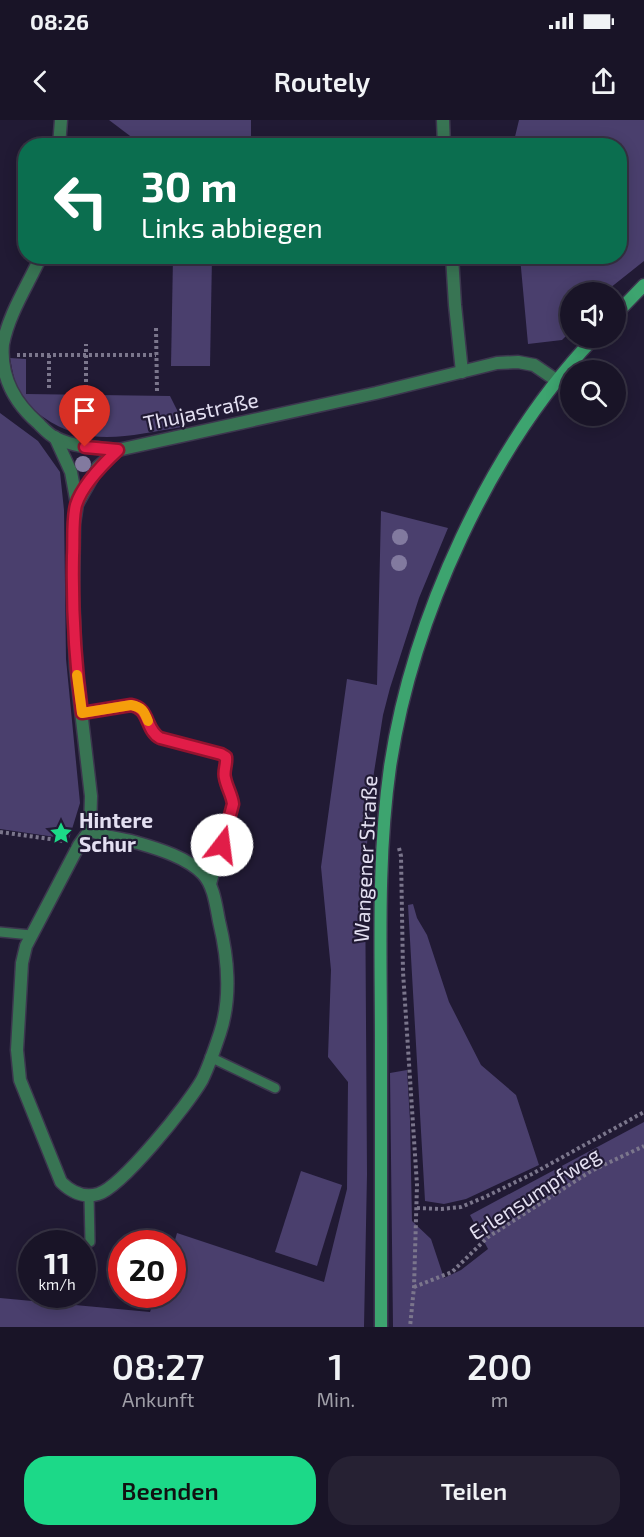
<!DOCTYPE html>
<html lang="de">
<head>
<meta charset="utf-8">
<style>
  body { margin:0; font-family:"Exo 2",sans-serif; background:#262133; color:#f1f3f6; height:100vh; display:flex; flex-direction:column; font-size:22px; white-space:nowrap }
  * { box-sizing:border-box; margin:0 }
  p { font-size:20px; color:#9f9ea7 }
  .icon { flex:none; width:33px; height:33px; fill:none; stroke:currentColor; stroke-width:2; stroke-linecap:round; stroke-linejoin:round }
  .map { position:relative; height:1207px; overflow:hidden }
  .drawer { display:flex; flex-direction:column; background:#191427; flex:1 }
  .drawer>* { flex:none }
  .top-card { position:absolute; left:18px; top:18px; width:609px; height:126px; border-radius:24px; box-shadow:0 3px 15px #0003,0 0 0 2px #373344; background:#0b6e4f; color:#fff; overflow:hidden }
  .controls { position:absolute; left:560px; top:162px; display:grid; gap:12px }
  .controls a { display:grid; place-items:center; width:66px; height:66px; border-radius:50%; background:#191427; box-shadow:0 3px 15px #0003,0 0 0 2px #373344; font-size:30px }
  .speed { position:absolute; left:18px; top:1110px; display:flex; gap:12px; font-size:30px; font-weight:700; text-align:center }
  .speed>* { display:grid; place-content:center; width:78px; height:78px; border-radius:50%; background:#191427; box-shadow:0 3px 15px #0003,0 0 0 2px #373344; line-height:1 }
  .speed small { font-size:15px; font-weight:400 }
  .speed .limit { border:9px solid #d22; background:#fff; color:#111 }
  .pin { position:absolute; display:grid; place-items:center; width:51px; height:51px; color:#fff; margin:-62px -26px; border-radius:50% 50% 50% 0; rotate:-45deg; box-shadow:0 0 6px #0007 }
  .pin .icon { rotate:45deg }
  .me { position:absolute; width:66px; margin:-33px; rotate:15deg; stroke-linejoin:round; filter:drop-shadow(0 0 4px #0008) }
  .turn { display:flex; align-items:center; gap:21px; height:126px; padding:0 24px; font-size:27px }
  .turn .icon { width:78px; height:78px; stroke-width:2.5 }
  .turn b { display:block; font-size:42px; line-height:51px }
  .eta { display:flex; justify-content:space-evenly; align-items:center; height:102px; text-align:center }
  .eta b { font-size:36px; font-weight:600; line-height:42px }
  .button { display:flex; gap:12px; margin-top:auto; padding:12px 24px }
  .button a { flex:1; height:69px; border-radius:24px; background:#1cd988; color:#111; font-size:24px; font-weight:600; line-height:69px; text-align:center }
  .button a+a { background:#262133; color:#f1f3f6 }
  .status { display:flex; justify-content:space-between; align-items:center; height:42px; padding:0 30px; background:#191427; direction:ltr }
  .status svg { height:16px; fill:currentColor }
  header { display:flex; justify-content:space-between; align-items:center; height:78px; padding:0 24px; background:#191427; font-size:27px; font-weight:600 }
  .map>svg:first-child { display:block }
  .green { fill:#4a3f6d }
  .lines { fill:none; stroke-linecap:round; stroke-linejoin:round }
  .service-casing { stroke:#3c364e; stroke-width:12 }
  .minor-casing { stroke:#3c364e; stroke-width:15 }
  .secondary-casing { stroke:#3c364e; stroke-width:15 }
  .path { stroke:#7b768c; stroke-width:4; stroke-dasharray:3 3; stroke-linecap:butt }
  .service { stroke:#387453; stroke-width:9 }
  .minor { stroke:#387453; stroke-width:12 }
  .secondary { stroke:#3da46f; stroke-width:12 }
  .tree { fill:#827a9f }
  .route-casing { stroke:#92132f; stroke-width:15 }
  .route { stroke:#e11d48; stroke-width:10 }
  .slow { stroke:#f59e0b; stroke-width:10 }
  .labels { text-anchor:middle; stroke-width:4.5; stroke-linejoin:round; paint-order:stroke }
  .street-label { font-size:21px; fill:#e3dff1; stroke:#211a34 }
  .poi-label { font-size:21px; font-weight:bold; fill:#e3dff1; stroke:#211a34; text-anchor:start }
</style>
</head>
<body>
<div class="status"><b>08:26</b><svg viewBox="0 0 49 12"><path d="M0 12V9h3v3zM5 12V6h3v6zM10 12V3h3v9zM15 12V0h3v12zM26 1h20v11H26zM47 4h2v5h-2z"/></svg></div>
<header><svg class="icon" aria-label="back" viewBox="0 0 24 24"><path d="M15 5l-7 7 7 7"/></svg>Routely<svg class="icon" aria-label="share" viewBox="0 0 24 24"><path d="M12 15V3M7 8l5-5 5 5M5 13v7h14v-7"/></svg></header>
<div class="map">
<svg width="644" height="1207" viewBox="0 0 644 1207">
  <rect width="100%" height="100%" fill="#211a34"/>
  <!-- green -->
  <g class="green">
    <polygon points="109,0 251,0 251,25 142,25"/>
    <polygon points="519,0 644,0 644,141 605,172 570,172 570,212 562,220 528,224 520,137 620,136 620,26 513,25"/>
    <polygon points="173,137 212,137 210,246 171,246"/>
    <path d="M10,238l16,1v35l144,2 12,24v7c-51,8 -94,22 -139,-10 -9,-6 -20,-17 -25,-27 -4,-9 -6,-22 -8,-32z"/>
    <polygon points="0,293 38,321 60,352 64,390 66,539 80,683 69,719 0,709"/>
    <polygon points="381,391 448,408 419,478 390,568 383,595 372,665 365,748 367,1054 364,1207 0,1207 0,1178 150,1192 156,1175 172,1174 173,1127 177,1113 324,1162 347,1069 348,962 328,937 331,850 321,747 347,559 377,565"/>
    <polygon points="413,784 417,798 427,815 449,882 481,945 516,975 539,1045 466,1079 444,1084 425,1081 408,785"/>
    <polygon points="407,950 410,1000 412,1101 431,1119 444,1158 461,1150 488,1129 470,1095 644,1002 644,1207 393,1207 390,953"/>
    <polygon points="301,1051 342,1065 317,1146 275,1132"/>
  </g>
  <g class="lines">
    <!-- service casing -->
    <g class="service-casing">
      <g id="service">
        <path d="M82,593l49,-8c19,3 14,25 29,33l61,16 5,3c1,8 -3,14 -1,21 2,10 7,17 8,26l-22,82"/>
        <polyline points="0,812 31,815"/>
        <polyline points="210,937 275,968"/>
        <polyline points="89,1075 90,1122"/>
      </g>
    </g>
    <!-- minor casing -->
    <g class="minor-casing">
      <g id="minor">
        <polyline points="443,0 444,26"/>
        <polyline points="59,26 61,0"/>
        <path d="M41,136c-13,29 -32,57 -38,88 -3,33 12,59 35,79 5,5 11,12 18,15 18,9 41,10 62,12l258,-57 121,-30 21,-1 16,3 22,15"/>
        <polyline points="452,136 455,185 462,252"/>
        <polyline points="55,317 71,352 77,384 74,404 73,474 76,548 91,676 90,710"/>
        <polyline points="77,384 98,347 118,330"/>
        <path d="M90,710c15,8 32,8 48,13 21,6 50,15 65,31 11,12 13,32 16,47 9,37 13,75 1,112 -5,15 -11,33 -18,47 -13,23 -80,107 -104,114 -14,4 -27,-2 -37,-12l-41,-102 -3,-30 5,-87 4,-17 53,-101z"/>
      </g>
    </g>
    <!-- secondary casing -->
    <g class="secondary-casing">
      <g id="secondary">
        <polyline points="615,195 644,165"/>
        <path d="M381,1207c0,-94 0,-189 0,-283 0,-92 -4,-185 9,-277 22,-148 100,-320 204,-429"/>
      </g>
    </g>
    <!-- path -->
    <g class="path">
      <polyline points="156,208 157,271"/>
      <polyline points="17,235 156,235"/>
      <polyline points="49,235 49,271"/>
      <polyline points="86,268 86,224"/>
      <polyline points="0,712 64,721"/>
      <polyline points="399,728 401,736 403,852 417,1065 414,1167 410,1207"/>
      <polyline points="417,1088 441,1089 461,1087 487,1076 532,1054 644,992"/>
      <polyline points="414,1167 452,1152 488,1117 591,1051 644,1026"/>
    </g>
    <!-- service -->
    <use href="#service" class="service"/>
    <!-- minor -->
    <use href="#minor" class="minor"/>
    <!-- secondary -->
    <use href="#secondary" class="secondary"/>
  </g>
  <!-- trees -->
  <g class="tree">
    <circle cx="83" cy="344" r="8"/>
    <circle cx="400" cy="417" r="8"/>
    <circle cx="399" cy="443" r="8"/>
  </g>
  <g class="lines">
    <!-- route casing -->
    <g class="route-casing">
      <path id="route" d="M85,327l33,3c-15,14 -36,35 -42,55 -4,16 -2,35 -3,51 -1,53 2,105 9,157l49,-8c19,3 14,25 29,33l61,16 5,3c1,8 -3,14 -1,21 2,10 7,17 8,26l-11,41"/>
    </g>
    <!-- route -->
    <use href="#route" class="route"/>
    <!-- slow -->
    <path class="slow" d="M77,555l5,38 49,-8c11,2 13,6 17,16"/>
  </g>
  <!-- icons -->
  <defs>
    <g id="sight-bare" transform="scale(1.8)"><path d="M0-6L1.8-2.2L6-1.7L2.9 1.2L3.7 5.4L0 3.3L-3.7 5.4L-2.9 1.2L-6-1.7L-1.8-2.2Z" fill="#1cd988" stroke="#211a34" stroke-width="2.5" paint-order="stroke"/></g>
  </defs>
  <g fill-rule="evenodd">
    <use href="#sight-bare" x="61" y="713"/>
  </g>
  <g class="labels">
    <!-- street labels -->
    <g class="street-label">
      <text transform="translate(201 292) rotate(-12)" y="7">Thujastraße</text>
      <text transform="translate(366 739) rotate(-87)" y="7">Wangener Straße</text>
      <text transform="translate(535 1074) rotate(-33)" y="7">Erlensumpfweg</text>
    </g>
    <!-- poi labels -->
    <g class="poi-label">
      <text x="79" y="708">Hintere<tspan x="79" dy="24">Schur</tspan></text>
    </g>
  </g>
</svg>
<div class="controls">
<a><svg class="icon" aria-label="sound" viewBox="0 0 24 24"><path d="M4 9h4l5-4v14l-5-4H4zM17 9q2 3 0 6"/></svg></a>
<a><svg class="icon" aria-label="search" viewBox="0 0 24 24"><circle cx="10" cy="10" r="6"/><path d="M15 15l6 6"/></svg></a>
</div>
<div class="speed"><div>11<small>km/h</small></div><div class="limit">20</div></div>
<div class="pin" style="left:85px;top:327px;background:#d93025"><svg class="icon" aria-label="arrive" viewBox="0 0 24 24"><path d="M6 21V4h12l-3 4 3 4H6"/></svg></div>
<svg class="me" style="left:222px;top:725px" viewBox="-20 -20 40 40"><circle r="19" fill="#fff"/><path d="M0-13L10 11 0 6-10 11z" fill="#e11d48"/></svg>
<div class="top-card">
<div class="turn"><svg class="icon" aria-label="left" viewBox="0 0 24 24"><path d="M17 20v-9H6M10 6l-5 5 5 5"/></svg><div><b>30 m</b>Links abbiegen</div></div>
</div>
</div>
<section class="drawer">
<div class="eta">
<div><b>08:27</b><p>Ankunft</p></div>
<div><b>1</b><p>Min.</p></div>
<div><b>200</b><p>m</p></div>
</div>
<div class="button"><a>Beenden</a><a>Teilen</a></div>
</section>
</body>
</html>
